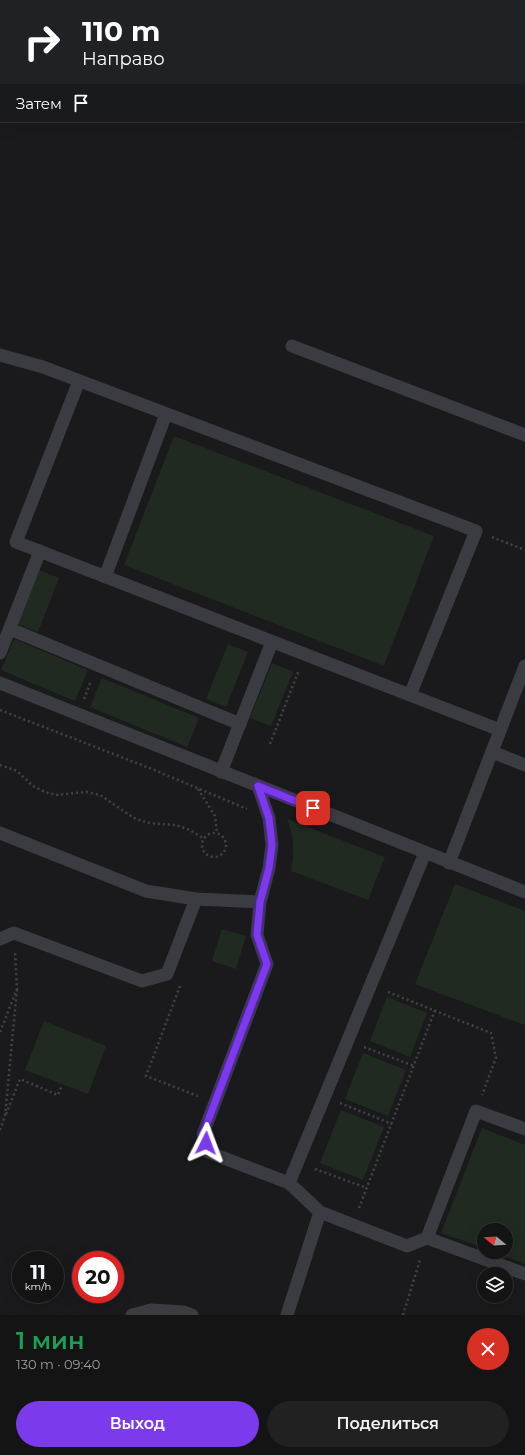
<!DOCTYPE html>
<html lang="ru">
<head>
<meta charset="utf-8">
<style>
  body { margin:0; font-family:Montserrat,sans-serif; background:#212122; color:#f1f3f6; height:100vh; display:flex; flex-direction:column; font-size:15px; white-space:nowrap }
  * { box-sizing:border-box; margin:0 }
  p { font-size:13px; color:#9d9ea0 }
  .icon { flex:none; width:22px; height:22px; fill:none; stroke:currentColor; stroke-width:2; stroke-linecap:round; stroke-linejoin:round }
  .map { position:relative; height:1315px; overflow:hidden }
  .side { display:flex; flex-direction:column; background:#141415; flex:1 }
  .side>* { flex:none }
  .top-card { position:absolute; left:0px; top:0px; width:525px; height:122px; box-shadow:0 4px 16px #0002,0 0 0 1px #333334; background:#202124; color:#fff; overflow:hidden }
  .needle { width:26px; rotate:288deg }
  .tools { position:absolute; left:477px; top:1223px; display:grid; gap:8px }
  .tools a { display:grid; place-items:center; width:36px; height:36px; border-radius:50%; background:#141415; box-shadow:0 4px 16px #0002,0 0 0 1px #333334; font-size:20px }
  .speed { position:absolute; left:12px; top:1251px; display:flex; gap:8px; font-size:20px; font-weight:700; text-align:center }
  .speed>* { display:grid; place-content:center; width:52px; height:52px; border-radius:50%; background:#141415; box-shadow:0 4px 16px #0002,0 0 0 1px #333334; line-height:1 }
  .speed small { font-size:10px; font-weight:400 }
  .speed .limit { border:6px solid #d22; background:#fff; color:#111 }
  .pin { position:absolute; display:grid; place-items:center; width:34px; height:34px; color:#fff; margin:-17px; border-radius:8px; box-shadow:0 2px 6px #0006 }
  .me { position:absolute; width:44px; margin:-22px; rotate:3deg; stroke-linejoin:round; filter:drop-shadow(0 0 3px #0008) }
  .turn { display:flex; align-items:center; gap:14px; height:84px; padding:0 16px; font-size:18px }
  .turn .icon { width:52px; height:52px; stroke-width:2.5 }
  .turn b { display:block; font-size:28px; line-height:34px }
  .then { display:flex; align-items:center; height:38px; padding:0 16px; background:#0003; gap:8px; font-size:15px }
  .round { display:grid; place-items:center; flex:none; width:42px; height:42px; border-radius:21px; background:#212122 }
  .head { display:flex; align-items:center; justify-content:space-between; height:68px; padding:0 16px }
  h1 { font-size:24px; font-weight:600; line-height:30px; color:#1e9e55 }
  .button { display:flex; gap:8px; margin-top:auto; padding:8px 16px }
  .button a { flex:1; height:46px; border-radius:24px; background:#7c3aed; color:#fff; font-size:16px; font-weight:600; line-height:46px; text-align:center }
  .button a+a { background:#212122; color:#f1f3f6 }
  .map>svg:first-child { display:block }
  .green { fill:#212a21 }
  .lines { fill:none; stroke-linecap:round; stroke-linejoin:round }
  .path { stroke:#404448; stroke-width:2.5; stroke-dasharray:2 3; stroke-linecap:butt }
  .service { stroke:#3a3c41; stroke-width:13 }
  .route-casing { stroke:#51269a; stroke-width:10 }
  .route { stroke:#7c3aed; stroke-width:7 }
</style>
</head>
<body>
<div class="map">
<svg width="525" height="1315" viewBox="0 0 525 1315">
  <rect width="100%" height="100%" fill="#1a1a1c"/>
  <!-- green -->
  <g class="green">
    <polygon points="174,436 434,536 384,666 124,565"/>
    <polygon points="39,570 59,578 38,632 17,624"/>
    <polygon points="14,639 88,670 75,701 1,670"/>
    <polygon points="228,644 248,652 226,707 206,699"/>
    <polygon points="272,663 293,672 271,726 250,718"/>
    <polygon points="102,678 199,718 187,747 90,707"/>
    <path d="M287,819l98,38 -17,43 -77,-29c4,-19 3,-35 -4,-52z"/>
    <polygon points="455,884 525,911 525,1025 415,984"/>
    <polygon points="222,929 246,936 236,969 212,961"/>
    <polygon points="387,997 427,1013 410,1057 370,1041"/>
    <polygon points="44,1021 106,1046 88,1094 25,1070"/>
    <polygon points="363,1053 406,1070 388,1116 345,1099"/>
    <polygon points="341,1110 384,1127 363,1180 320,1163"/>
    <polygon points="482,1128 525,1145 525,1264 494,1252 506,1252 506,1230 484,1230 484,1248 441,1233"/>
  </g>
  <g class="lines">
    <!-- path -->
    <g class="path">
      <polyline points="492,537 525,550"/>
      <polyline points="84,699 91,681"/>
      <polyline points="0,710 152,769 247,809"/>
      <polyline points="270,744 299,670"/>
      <polyline points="0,765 17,771 33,786 45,792 56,795 87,792 100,795 134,818 149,823 176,825 190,830 204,839"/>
      <polyline points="198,789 215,816 217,833"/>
      <circle cx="214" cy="845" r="12"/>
      <polyline points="180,986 146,1076 198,1096"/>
      <polyline points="388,992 491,1033 496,1058 482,1095"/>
      <polyline points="0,1032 17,989 15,951"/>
      <polyline points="364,1047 414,1066"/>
      <polyline points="340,1103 392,1124"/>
      <polyline points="6,1114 20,1079 58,1095 62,1085"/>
      <polyline points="0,1130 5,1116 17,989"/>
      <polyline points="315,1169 367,1188"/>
      <polyline points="359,1208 435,1010"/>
      <polyline points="403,1315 420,1260"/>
    </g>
    <!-- service -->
    <g class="service">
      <polyline points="292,346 525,435"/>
      <polyline points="0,355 43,367 476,531 410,695"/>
      <polyline points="79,381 16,542 500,730"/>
      <polyline points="105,577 166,414"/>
      <polyline points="10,629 240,724"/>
      <polyline points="0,653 40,551"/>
      <polyline points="0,683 525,892"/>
      <polyline points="492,752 525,765"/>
      <polyline points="221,772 272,642"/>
      <polyline points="258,786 269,818 272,845 269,868 260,902 257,935 267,964 203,1134 208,1152 289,1183"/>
      <polyline points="0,833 146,891 196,899 260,902"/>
      <polyline points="425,853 289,1183 320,1212 407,1246 427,1238 476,1111 525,1129"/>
      <polyline points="449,863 525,666"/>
      <polyline points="0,939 14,933 142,981 167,974 196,899"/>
      <polyline points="427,1238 525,1274"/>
      <polyline points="132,1315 151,1310 184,1312 192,1315"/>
      <polyline points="287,1315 320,1212"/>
    </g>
  </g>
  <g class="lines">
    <!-- route casing -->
    <g class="route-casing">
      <polyline id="route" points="206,1143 203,1134 267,964 257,935 260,902 269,868 272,845 269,818 258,786 313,808"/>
    </g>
    <!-- route -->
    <use href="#route" class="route"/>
  </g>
</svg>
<div class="tools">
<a><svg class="needle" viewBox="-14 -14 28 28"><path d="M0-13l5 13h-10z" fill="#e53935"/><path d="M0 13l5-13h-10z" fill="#9d9ea0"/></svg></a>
<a><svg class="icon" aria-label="layers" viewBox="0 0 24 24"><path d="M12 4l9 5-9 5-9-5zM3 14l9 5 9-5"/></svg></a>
</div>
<div class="speed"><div>11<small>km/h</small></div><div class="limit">20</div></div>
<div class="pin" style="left:313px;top:808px;background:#d93025"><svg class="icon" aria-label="arrive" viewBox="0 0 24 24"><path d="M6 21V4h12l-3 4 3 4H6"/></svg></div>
<svg class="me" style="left:206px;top:1143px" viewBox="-20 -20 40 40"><path d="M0-17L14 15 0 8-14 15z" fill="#7c3aed" stroke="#fff" stroke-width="4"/></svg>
<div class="top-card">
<div class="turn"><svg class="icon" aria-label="right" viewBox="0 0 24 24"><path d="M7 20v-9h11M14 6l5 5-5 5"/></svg><div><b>110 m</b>Направо</div></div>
<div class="then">Затем<svg class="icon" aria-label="arrive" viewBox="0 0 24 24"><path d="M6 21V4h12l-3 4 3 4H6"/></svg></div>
</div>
</div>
<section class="side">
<div class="head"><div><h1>1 мин</h1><p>130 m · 09:40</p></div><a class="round" style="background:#d93025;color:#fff"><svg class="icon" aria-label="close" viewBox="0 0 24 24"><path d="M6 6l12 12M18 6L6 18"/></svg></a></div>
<div class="button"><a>Выход</a><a>Поделиться</a></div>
</section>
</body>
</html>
